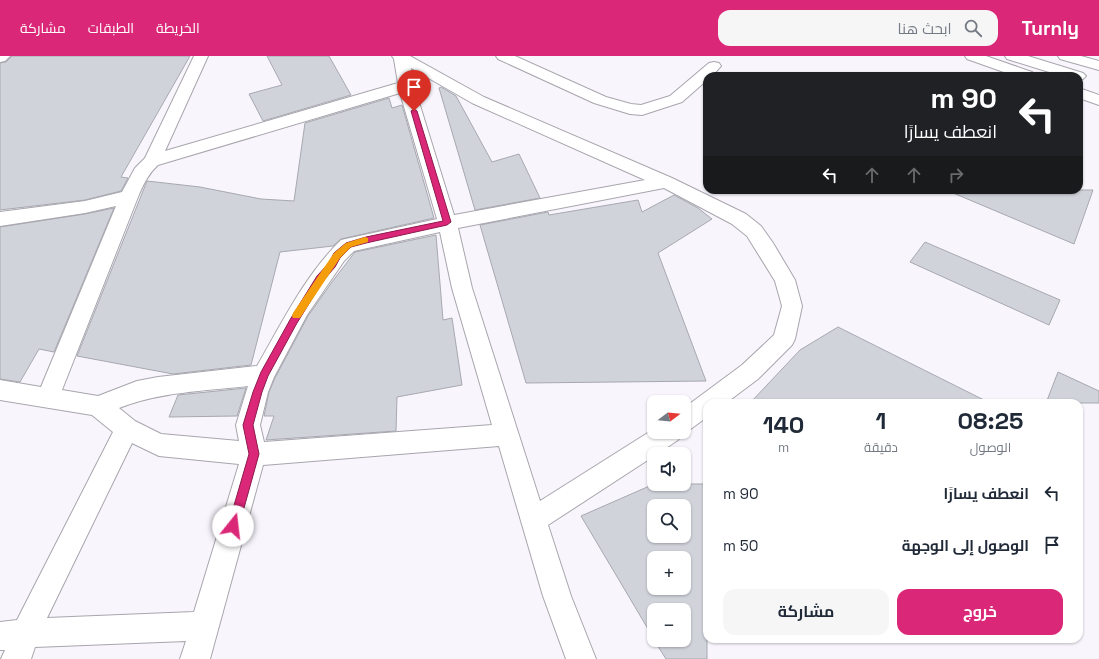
<!DOCTYPE html>
<html lang="ar">
<head>
<meta charset="utf-8">
<style>
  body { margin:0; font-family:"Space Grotesk",Cairo,sans-serif; background:#f6f6f7; color:#1f2937; direction:rtl; height:100vh; display:flex; flex-direction:column; font-size:15px; white-space:nowrap }
  * { box-sizing:border-box; margin:0 }
  p { font-size:13px; color:#747a83 }
  .icon { flex:none; width:22px; height:22px; fill:none; stroke:currentColor; stroke-width:2; stroke-linecap:round; stroke-linejoin:round }
  .map { position:relative; flex:1; overflow:hidden; direction:ltr }
  .sheet { position:absolute; left:703px; top:343px; width:380px; height:244px; display:flex; flex-direction:column; background:#fff; border-radius:12px; box-shadow:0 1px 3px #0004; direction:rtl }
  .sheet>* { flex:none }
  .guide { position:absolute; left:703px; top:16px; width:380px; height:122px; border-radius:12px; box-shadow:0 1px 3px #0004; direction:rtl; background:#202124; color:#fff; overflow:hidden }
  .needle { width:26px; rotate:74deg }
  .controls { position:absolute; left:647px; top:339px; display:grid; gap:8px }
  .controls a { display:grid; place-items:center; width:44px; height:44px; border-radius:8px; background:#fff; box-shadow:0 1px 3px #0004; font-size:20px }
  .pin { position:absolute; display:grid; place-items:center; width:34px; height:34px; color:#fff; margin:-41px -17px; border-radius:50% 50% 50% 0; rotate:-45deg; box-shadow:0 0 4px #0007 }
  .pin .icon { rotate:45deg }
  .me { position:absolute; width:44px; margin:-22px; rotate:16deg; stroke-linejoin:round; filter:drop-shadow(0 0 3px #0008) }
  .turn { display:flex; align-items:center; gap:14px; height:84px; padding:0 20px; font-size:18px }
  .turn .icon { width:52px; height:52px; stroke-width:2.5 }
  .turn b { display:block; font-size:28px; line-height:34px }
  .lanes { display:flex; align-items:center; height:38px; padding:0 20px; background:#0003; justify-content:center; gap:20px; direction:ltr }
  .lanes .off { opacity:.35 }
  .eta { display:flex; justify-content:space-evenly; align-items:center; height:68px; text-align:center }
  .eta b { font-size:24px; font-weight:700; line-height:28px }
  .button { display:flex; gap:8px; margin-top:auto; padding:8px 20px }
  .button a { flex:1; height:46px; border-radius:12px; background:#db2777; color:#fff; font-size:16px; font-weight:700; line-height:46px; text-align:center }
  .button a+a { background:#f6f6f7; color:#1f2937 }
  ul { padding:0; list-style:none }
  li { display:flex; align-items:center; gap:12px; height:52px; padding:0 20px }
  li div { flex:1 }
  li b { display:block; font-size:15px }
  li em { font-style:normal }
  header { display:flex; align-items:center; gap:24px; box-sizing:border-box; height:56px; padding:0 20px; background:#db2777; color:#fff }
  header strong { font-size:19px }
  nav { display:flex; gap:22px; margin-inline-start:auto; font-size:14px }
  .search { width:280px; height:36px; background:#f6f6f7; display:flex; align-items:center; gap:10px; box-sizing:border-box; padding:0 14px; border-radius:12px; color:#747a83; font-size:15px }
  .map>svg:first-child { display:block }
  .building { fill:#d1d3db; stroke:#a7a8b0; fill-rule:evenodd }
  .lines { fill:none; stroke-linecap:round; stroke-linejoin:round }
  .minor-casing { stroke:#a8a5ad; stroke-width:2 }
  .minor { fill:#fff; fill-rule:evenodd }
  .route { fill:#db2777; stroke:#8e194d }
  .slow { fill:#f59e0b }
</style>
</head>
<body>
<header>
<strong>Turnly</strong>
<div class="search"><svg class="icon" aria-label="search" viewBox="0 0 24 24"><circle cx="10" cy="10" r="6"/><path d="M15 15l6 6"/></svg>ابحث هنا</div>
<nav><a>الخريطة</a><a>الطبقات</a><a>مشاركة</a></nav>
</header>
<div class="map">
<svg width="1099" height="603" viewBox="0 0 1099 603">
  <rect width="100%" height="100%" fill="#f8f5fd"/>
  <!-- building -->
  <g class="building">
    <polygon points="12,0 190,0 121,121 128,122 121,135 85,144 0,154 0,7 6,6"/>
    <polygon points="267,0 329,0 351,39 263,65 249,38 282,29"/>
    <polygon points="441,31 456,40 492,106 519,98 540,142 475,154 439,32"/>
    <polygon points="389,42 392,52 402,49 434,162 341,183 333,190 280,196 251,309 173,318 77,300 147,125 200,131 261,143 294,145 305,67"/>
    <polygon points="946,134 1093,134 1074,188"/>
    <polygon points="674,139 698,152 712,163 658,197 706,325 526,327 480,169 548,156 549,159 638,144 642,156"/>
    <polygon points="114,152 54,296 39,293 20,326 0,323 0,171 85,158"/>
    <polygon points="436,179 443,264 452,262 462,329 397,341 396,375 266,384 274,360 264,360 269,336 275,322 308,260 332,226 355,196"/>
    <polygon points="925,186 1060,244 1049,269 910,206"/>
    <polygon points="838,271 990,347 750,347 800,294"/>
    <polygon points="1058,316 1099,335 1099,347 1046,347"/>
    <polygon points="246,332 237,360 169,361 178,339"/>
    <path d="M654,428h53v175h-41l-12,-19h30v-30h-30v29l-73,-123zM654,450h30v30h-30zM654,502h30v30h-30z"/>
  </g>
  <g class="lines">
    <!-- minor casing -->
    <g class="minor-casing">
      <g id="minor">
        <polygon points="0,0 10,0 5,5 0,6"/>
        <path d="M194,0h14l-43,95 233,-68 -4,-24 -2,-3h18l74,41 188,81 74,36 15,12 12,17 22,37 7,26 -7,33 -3,6 -34,34 -32,24h-19v14l-15,11 -8,4v-24l58,-43 32,-30 8,-29 -7,-25 -28,-45 -15,-12 -68,-36 -206,40 14,60 68,213 114,-72v3h28l-4,8 -21,14h-3v2l-106,69 23,71 25,63h-30l-23,-63 -44,-150 -236,19 -53,194h-30l6,-18 -151,6 -4,12h-30l4,-9h-5v-28l17,-2 96,-188 -21,-17 -92,-15v-20l41,7 75,-181 -31,7 -85,13v-14l85,-11 37,-9 13,-24 10,-10zM411,12l61,35 173,77 -191,35 -40,-129zM400,37l37,126 -96,21c-36,35 -59,83 -84,126l-99,11 -21,4 -39,15 -36,-6 76,-193c5,-12 10,-23 20,-32zM440,176l12,56 40,137 -228,17 -4,-17 8,-33 6,-15 33,-62 37,-54 10,-10zM248,330l-12,39 3,16 -78,-7 -26,-13 -16,-13c40,-16 86,-17 129,-22zM132,387l27,13 80,8 -45,148 -147,6z"/>
        <polygon points="496,0 515,0 606,41 631,48 641,49 670,40 709,7 714,6 719,7 721,10 712,20 707,20 707,24 682,46 642,59 630,58 594,47 498,3"/>
        <polygon points="965,0 986,0 1032,16 1035,19 1015,20 967,3"/>
        <polygon points="1005,0 1028,0 1083,17 1086,20 1083,23 1079,24 1079,20 1062,20 1007,3"/>
        <polygon points="1058,0 1081,0 1099,5 1099,14 1060,3"/>
        <polygon points="1079,32 1099,39 1099,49 1079,42"/>
      </g>
    </g>
    <!-- minor -->
    <use href="#minor" class="minor"/>
  </g>
  <!-- route -->
  <polygon class="route" points="414,53 417,55 451,166 447,169 366,187 351,191 340,202 335,211 323,225 297,267 268,320 262,336 253,369 259,398 239,470 237,473 233,475 229,473 228,470 249,398 243,369 253,336 261,316 291,262 317,220 329,207 334,197 346,187 366,181 443,165 411,55"/>
  <!-- slow -->
  <polygon class="slow" points="365,181 368,182 368,186 351,191 340,202 300,262 293,262 292,260 293,257 334,197 346,187"/>
</svg>
<div class="controls">
<a><svg class="needle" viewBox="-14 -14 28 28"><path d="M0-13l5 13h-10z" fill="#e53935"/><path d="M0 13l5-13h-10z" fill="#747a83"/></svg></a>
<a><svg class="icon" aria-label="sound" viewBox="0 0 24 24"><path d="M4 9h4l5-4v14l-5-4H4zM17 9q2 3 0 6"/></svg></a>
<a><svg class="icon" aria-label="search" viewBox="0 0 24 24"><circle cx="10" cy="10" r="6"/><path d="M15 15l6 6"/></svg></a>
<a>+</a>
<a>−</a>
</div>
<div class="pin" style="left:414px;top:55px;background:#d93025"><svg class="icon" aria-label="arrive" viewBox="0 0 24 24"><path d="M6 21V4h12l-3 4 3 4H6"/></svg></div>
<svg class="me" style="left:233px;top:470px" viewBox="-20 -20 40 40"><circle r="19" fill="#fff"/><path d="M0-13L10 11 0 6-10 11z" fill="#db2777"/></svg>
<div class="guide">
<div class="turn"><svg class="icon" aria-label="left" viewBox="0 0 24 24"><path d="M17 20v-9H6M10 6l-5 5 5 5"/></svg><div><b>90 m</b>انعطف يسارًا</div></div>
<div class="lanes"><svg class="icon" aria-label="left" viewBox="0 0 24 24"><path d="M17 20v-9H6M10 6l-5 5 5 5"/></svg><svg class="icon off" aria-label="ahead" viewBox="0 0 24 24"><path d="M12 20V5M6 11l6-6 6 6"/></svg><svg class="icon off" aria-label="ahead" viewBox="0 0 24 24"><path d="M12 20V5M6 11l6-6 6 6"/></svg><svg class="icon off" aria-label="right" viewBox="0 0 24 24"><path d="M7 20v-9h11M14 6l5 5-5 5"/></svg></div>
</div>
<section class="sheet">
<div class="eta">
<div><b>08:25</b><p>الوصول</p></div>
<div><b>1</b><p>دقيقة</p></div>
<div><b>140</b><p>m</p></div>
</div>
<ul>
<li><svg class="icon" aria-label="left" viewBox="0 0 24 24"><path d="M17 20v-9H6M10 6l-5 5 5 5"/></svg><div><b>انعطف يسارًا</b></div><em>90 m</em></li>
<li><svg class="icon" aria-label="arrive" viewBox="0 0 24 24"><path d="M6 21V4h12l-3 4 3 4H6"/></svg><div><b>الوصول إلى الوجهة</b></div><em>50 m</em></li>
</ul>
<div class="button"><a>خروج</a><a>مشاركة</a></div>
</section>
</div>
</body>
</html>
